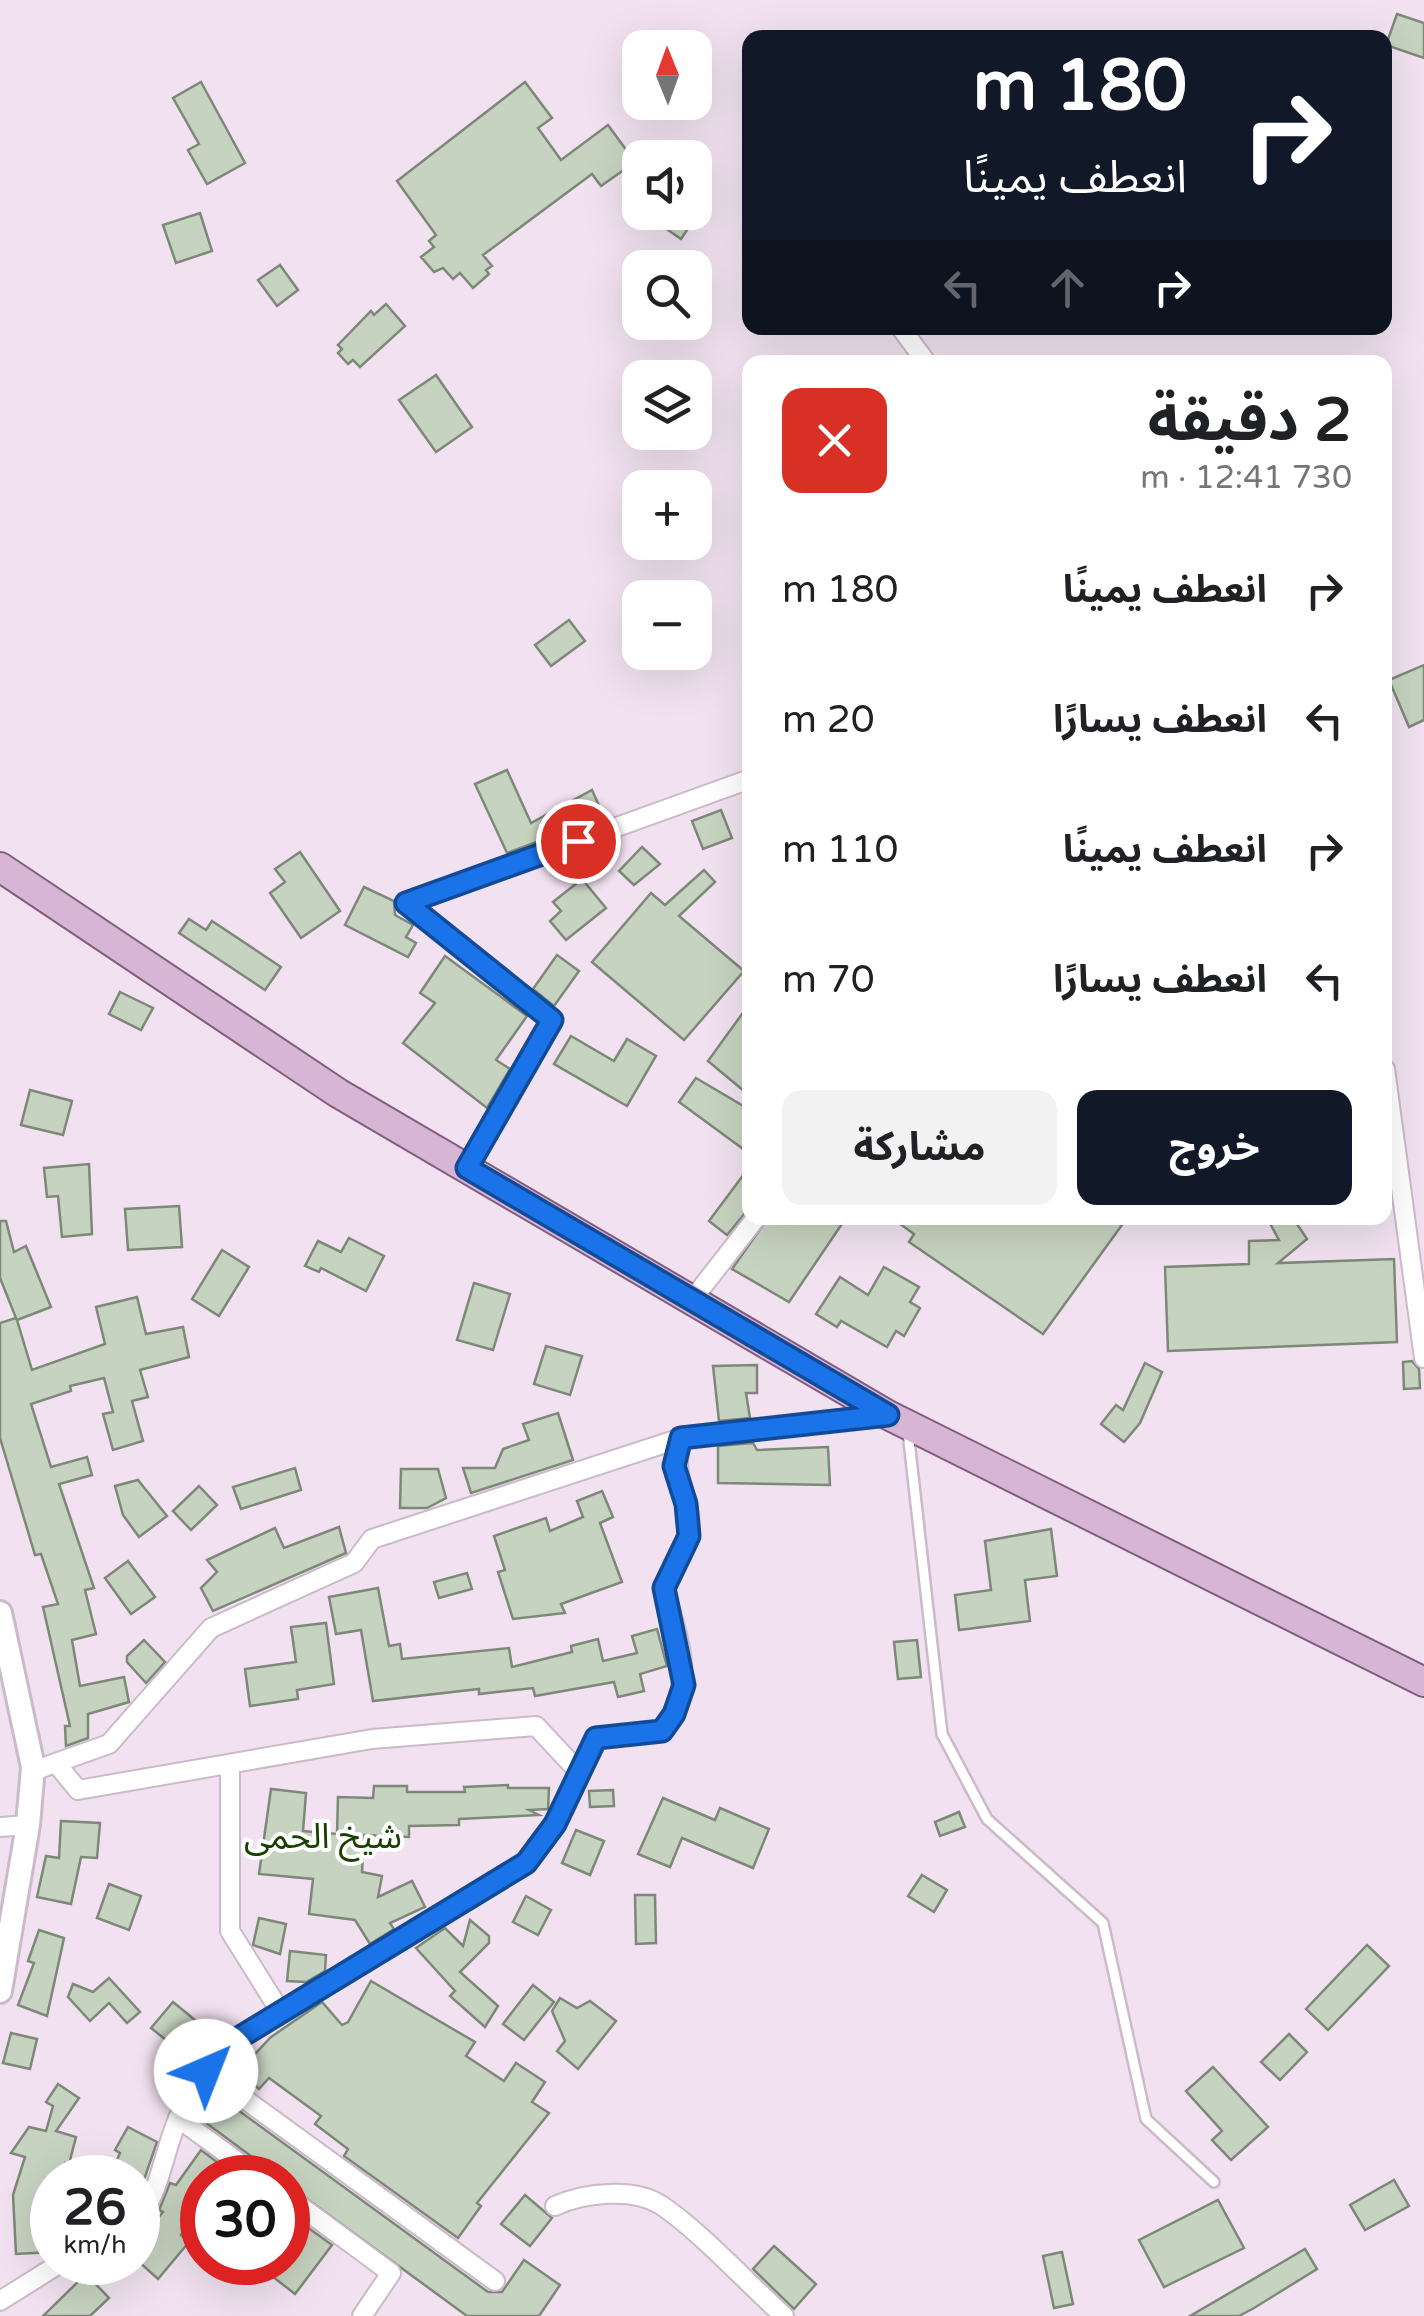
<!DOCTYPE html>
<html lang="ar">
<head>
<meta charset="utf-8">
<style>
  body { margin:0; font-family:"Varela Round","Noto Sans Arabic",sans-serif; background:#f2f2f2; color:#202124; direction:rtl; height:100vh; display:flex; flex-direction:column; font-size:38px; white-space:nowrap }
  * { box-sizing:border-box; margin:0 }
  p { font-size:32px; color:#757577 }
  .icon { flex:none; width:55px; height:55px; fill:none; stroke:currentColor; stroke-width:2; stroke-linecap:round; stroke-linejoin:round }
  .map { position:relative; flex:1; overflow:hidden; direction:ltr }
  .side { position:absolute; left:742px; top:355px; width:650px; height:870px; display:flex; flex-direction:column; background:#fff; border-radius:20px; box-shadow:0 10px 40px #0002; direction:rtl }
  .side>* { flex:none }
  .top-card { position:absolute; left:742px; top:30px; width:650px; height:305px; border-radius:20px; box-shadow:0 10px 40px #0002; direction:rtl; background:#111827; color:#fff; overflow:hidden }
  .needle { width:65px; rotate:359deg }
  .fabs { position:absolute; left:622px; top:30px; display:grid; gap:20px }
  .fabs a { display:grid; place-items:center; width:90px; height:90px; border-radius:20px; background:#fff; box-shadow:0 10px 40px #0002; font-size:50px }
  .speed { position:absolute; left:30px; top:2155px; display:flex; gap:20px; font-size:50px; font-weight:700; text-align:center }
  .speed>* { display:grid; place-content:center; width:130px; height:130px; border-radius:50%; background:#fff; box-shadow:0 10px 40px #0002; line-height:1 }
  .speed small { font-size:25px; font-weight:400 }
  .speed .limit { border:15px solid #d22; background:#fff; color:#111 }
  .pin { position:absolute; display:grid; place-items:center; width:85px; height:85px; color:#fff; margin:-42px; border:5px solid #fff; border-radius:50%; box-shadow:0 2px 10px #0007 }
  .me { position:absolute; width:110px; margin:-55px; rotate:44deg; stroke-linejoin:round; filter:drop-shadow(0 0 8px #0008) }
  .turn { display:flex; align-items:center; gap:35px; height:210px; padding:0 40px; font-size:45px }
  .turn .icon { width:130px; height:130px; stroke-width:2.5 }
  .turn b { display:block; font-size:70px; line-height:85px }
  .lanes { display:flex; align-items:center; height:95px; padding:0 40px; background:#0003; justify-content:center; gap:50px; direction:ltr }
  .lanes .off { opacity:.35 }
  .round { display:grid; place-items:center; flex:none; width:105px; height:105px; border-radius:20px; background:#f2f2f2 }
  .summary { display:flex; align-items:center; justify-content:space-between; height:170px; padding:0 40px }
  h1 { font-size:60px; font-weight:700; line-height:75px }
  .button { display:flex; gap:20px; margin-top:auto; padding:20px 40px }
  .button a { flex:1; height:115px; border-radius:20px; background:#111827; color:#fff; font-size:40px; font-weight:700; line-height:115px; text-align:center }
  .button a+a { background:#f2f2f2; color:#202124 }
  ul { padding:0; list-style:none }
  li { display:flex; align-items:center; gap:30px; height:130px; padding:0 40px }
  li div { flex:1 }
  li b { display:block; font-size:38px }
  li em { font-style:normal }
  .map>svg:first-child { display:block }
  .building { fill:#c7d3c1; stroke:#7d8878; stroke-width:2.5 }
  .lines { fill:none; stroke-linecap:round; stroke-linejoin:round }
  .service-casing { stroke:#cbbac9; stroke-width:14 }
  .minor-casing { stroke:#cbbac9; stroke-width:22 }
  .tertiary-casing { stroke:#cbbac9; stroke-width:28 }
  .primary-casing { stroke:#825c7f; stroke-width:32 }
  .service { stroke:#fff; stroke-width:9 }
  .minor { stroke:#fff; stroke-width:18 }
  .tertiary { stroke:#fff; stroke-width:22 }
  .primary { stroke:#d6b6d4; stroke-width:28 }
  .route-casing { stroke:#114b97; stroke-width:25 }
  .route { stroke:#1a73e8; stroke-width:18 }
  .labels { text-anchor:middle; stroke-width:8; stroke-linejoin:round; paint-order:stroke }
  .quarter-label { font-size:35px; fill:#1a4000; stroke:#fff }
</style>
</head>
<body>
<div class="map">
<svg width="1424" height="2316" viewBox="0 0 1424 2316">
  <rect width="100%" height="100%" fill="#f2e2f1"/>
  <!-- building -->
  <g class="building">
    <polygon points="1397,14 1424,23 1424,58 1386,45"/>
    <polygon points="201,82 245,163 207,184 188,150 199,144 173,98"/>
    <polygon points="525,82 552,118 538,128 561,160 608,125 635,162 601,186 592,174 483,255 492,266 486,270 489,274 473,288 460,273 453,279 443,268 434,272 421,257 434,247 429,241 436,235 397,181"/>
    <polygon points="642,212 699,212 681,239"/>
    <polygon points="200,213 212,251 176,263 163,225"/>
    <polygon points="280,265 298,290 277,306 258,280"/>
    <polygon points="386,304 405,326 360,367 353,360 348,364 338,353 342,349 338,345 371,311 374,315"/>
    <polygon points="436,375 472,427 436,452 399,400"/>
    <polygon points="569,620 585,641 551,666 535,645"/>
    <polygon points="1424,665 1424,720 1409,727 1389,680"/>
    <polygon points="507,770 531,823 592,790 604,817 507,853 475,784"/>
    <polygon points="721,810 732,838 703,849 692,821"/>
    <polygon points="642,847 660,864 634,885 619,871"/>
    <polygon points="300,852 340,911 301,938 270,893 285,882 275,869"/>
    <polygon points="704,870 715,882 679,916 744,971 684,1040 592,962 651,893 665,905"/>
    <polygon points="582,879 606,908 566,940 550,921 561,911 553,902"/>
    <polygon points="364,887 394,901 395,915 413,925 406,937 416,943 408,957 345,925"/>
    <polygon points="189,919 206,930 212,921 281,967 265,990 179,933"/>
    <polygon points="557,955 579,971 554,1006 533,989"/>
    <polygon points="445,956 527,1016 496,1060 510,1069 487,1108 403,1043 435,1003 420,993"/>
    <polygon points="120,992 153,1008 141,1030 109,1014"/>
    <polygon points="750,1003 750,1096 708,1061"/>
    <polygon points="571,1036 614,1061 627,1039 656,1056 627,1106 554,1064"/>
    <polygon points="696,1078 750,1110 750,1154 679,1102"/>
    <polygon points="30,1090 72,1101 63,1135 21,1125"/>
    <polygon points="89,1164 92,1234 62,1237 58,1196 47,1197 44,1168"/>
    <polygon points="750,1166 750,1207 727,1235 709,1221"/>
    <polygon points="179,1206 182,1247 128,1250 125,1209"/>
    <polygon points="768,1218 846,1218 789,1302 732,1269"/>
    <polygon points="892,1218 1127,1218 1043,1334 909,1242 914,1234"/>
    <polygon points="1267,1218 1293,1218 1307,1239 1278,1263 1394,1259 1397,1342 1168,1351 1165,1267 1249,1264 1249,1241 1279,1240"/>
    <polygon points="0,1221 6,1221 14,1252 26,1246 51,1307 17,1320 32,1370 105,1344 96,1307 137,1297 146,1334 183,1327 189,1357 140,1370 148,1397 132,1401 143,1441 113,1450 103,1414 113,1412 104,1378 70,1386 71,1391 31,1404 51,1467 87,1457 92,1475 59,1484 94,1588 85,1590 96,1634 72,1640 80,1686 124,1677 129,1702 88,1714 88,1738 66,1746 65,1726 70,1726 43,1607 58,1604 41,1554 35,1555 0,1438 0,1323 16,1318 0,1278"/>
    <polygon points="349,1238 384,1256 366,1291 321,1268 319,1272 305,1266 318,1241 341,1252"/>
    <polygon points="222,1250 249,1267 219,1316 192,1299"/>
    <polygon points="884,1267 919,1287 910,1302 920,1308 904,1336 896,1331 887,1347 841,1321 837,1327 816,1314 840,1277 868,1295"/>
    <polygon points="474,1283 510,1294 493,1350 457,1340"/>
    <polygon points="546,1346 582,1356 570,1395 534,1384"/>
    <polygon points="1412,1361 1419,1369 1420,1388 1404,1389 1403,1362"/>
    <polygon points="1145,1363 1162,1372 1140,1423 1124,1442 1101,1424 1116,1405 1123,1410"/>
    <polygon points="757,1365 757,1393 746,1393 750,1418 719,1421 713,1366"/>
    <polygon points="558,1413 573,1460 471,1493 463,1468 495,1468 503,1449 529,1440 523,1424"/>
    <polygon points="753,1443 757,1450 828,1447 830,1485 718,1483 718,1446"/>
    <polygon points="295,1468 301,1490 241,1509 233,1487"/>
    <polygon points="401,1469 438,1469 446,1498 427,1508 400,1508"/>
    <polygon points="138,1480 167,1516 139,1537 123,1515 115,1486"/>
    <polygon points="199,1486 217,1505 191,1530 173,1511"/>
    <polygon points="602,1491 613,1517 600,1523 622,1582 561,1604 565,1613 513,1619 498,1572 505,1570 494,1536 546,1518 550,1531 583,1517 577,1501"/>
    <polygon points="339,1527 346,1553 213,1611 201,1588 217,1572 207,1560 275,1528 284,1548"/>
    <polygon points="1051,1529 1057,1576 1025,1580 1030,1621 959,1630 955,1595 991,1590 985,1541"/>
    <polygon points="128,1561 155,1597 131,1614 105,1578"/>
    <polygon points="467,1573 472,1589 439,1598 434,1582"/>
    <polygon points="378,1588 389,1646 400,1644 402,1659 509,1648 512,1667 572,1652 571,1646 598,1639 603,1661 637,1653 632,1636 657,1629 667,1666 640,1674 644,1691 618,1697 614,1682 535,1696 533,1688 479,1694 479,1689 373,1701 361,1630 336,1634 329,1597"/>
    <polygon points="326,1623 334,1684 297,1690 298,1699 250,1706 245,1669 296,1662 291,1627"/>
    <polygon points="144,1640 165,1662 146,1683 127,1662 127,1656"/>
    <polygon points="917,1640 921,1677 898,1679 894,1642"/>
    <polygon points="508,1785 508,1788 549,1788 548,1809 529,1810 539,1815 459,1819 459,1825 409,1826 409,1837 364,1835 362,1872 382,1876 378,1897 412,1881 425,1907 390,1923 394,1929 370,1944 355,1920 309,1914 313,1879 259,1874 271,1789 306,1793 303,1831 337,1834 338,1797 373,1798 374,1786 407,1786 407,1792 465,1792 464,1787"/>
    <polygon points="613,1790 614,1806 590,1807 589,1791"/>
    <polygon points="663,1798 715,1820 720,1808 769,1829 753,1868 682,1838 670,1867 638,1854"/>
    <polygon points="959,1812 965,1827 940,1836 935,1822"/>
    <polygon points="61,1821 100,1823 97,1858 81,1857 71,1904 37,1897 46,1856 59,1858"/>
    <polygon points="576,1830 604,1841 590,1875 562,1863"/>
    <polygon points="922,1875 947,1890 934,1912 908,1896"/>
    <polygon points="109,1884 141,1896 129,1930 97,1918"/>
    <polygon points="635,1895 655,1895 656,1943 636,1944"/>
    <polygon points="526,1896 551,1910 538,1935 513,1922"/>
    <polygon points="259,1918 286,1924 280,1954 253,1945"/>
    <polygon points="470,1920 489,1936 489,1943 460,1972 498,2006 485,2027 450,1996 455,1991 416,1948 445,1928 463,1946"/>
    <polygon points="39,1930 64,1938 47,2016 18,2005 34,1963 28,1961"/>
    <polygon points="1367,1945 1389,1966 1328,2030 1306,2009"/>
    <polygon points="290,1951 326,1955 325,1971 306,1982 287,1981"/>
    <polygon points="109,1978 140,2012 127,2023 109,2003 90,2021 68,1997 73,1984 93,1992"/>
    <polygon points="371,1981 475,2042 466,2056 504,2081 516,2063 545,2082 532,2102 549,2113 477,2203 481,2206 458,2238 344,2156 348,2149 315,2124 321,2116 269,2078 259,2089 239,2071 271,2037 322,2002 342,2025 348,2022"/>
    <polygon points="533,1985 554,2002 524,2040 503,2024"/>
    <polygon points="560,1998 577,2008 590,2001 616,2021 578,2069 557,2051 565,2041 552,2011"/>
    <polygon points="173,2002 206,2029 185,2055 151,2028"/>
    <polygon points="11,2033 37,2039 30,2069 3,2063"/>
    <polygon points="1289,2034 1307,2052 1280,2080 1261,2062"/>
    <polygon points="175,2053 193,2066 183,2084 163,2069"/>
    <polygon points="1213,2067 1268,2127 1231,2160 1212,2140 1222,2131 1186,2091"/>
    <polygon points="58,2084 79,2098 56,2131 76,2137 69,2164 65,2163 60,2178 52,2178 52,2252 16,2254 13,2195 25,2157 11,2153 29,2127 46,2131 53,2106 46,2102"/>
    <polygon points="209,2089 488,2292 502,2292 524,2260 560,2285 539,2316 467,2316 288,2185 288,2178 272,2178 267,2168 194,2114"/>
    <polygon points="128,2127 157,2142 138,2197 138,2178 109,2178 120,2153 115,2150"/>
    <polygon points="201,2150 238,2178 202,2178 202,2198 181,2235 189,2242 158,2279 138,2261 138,2241 163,2212 159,2210 170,2183 176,2185"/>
    <polygon points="1394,2180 1409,2206 1365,2230 1350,2205"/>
    <polygon points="525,2195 552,2218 530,2246 501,2224"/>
    <polygon points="1218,2200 1244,2248 1164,2287 1139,2240"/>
    <polygon points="307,2227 332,2245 295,2294 254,2262 288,2262 288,2231 300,2239"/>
    <polygon points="774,2246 816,2284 794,2309 753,2269"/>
    <polygon points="1305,2249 1317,2269 1254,2308 1239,2316 1190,2316"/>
    <polygon points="1062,2252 1073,2304 1054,2308 1043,2256"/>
    <polygon points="86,2274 109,2298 90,2316 43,2316"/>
  </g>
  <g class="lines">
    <!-- service casing -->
    <g class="service-casing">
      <polyline id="service" points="908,1432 942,1734 987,1819 1103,1923 1146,2119 1214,2182"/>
    </g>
    <!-- minor casing -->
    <g class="minor-casing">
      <g id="minor">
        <polyline points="901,328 926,362"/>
        <polyline points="1385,1069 1424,1358"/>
        <polyline points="467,1168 552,1020 406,903 750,779"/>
        <polyline points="692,1300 756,1218"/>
        <polyline points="56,1763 78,1790 372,1739 536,1726 580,1773"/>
        <polyline points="230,1764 230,1931 280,2011"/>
        <polyline points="33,1771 109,1744 211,1628 354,1563 372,1539 681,1438 887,1415"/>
        <polyline points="0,1827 28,1825"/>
        <polyline points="206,2071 495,2281"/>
        <polyline points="178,2118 260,2178"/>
        <polyline points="288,2197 391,2273 362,2316"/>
        <path d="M555,2206c28,-13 78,-19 106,-1 40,27 86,78 123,111"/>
        <path d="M138,2220c23,-30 25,-67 40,-101 9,-23 26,-39 31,-63l317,-193 29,-39 42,-86 65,-7c36,-50 16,-89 2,-144 8,-15 22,-35 25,-52 5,-36 -19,-52 -8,-97"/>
        <polyline points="0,2301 62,2262"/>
      </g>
    </g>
    <!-- tertiary casing -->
    <g class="tertiary-casing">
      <polyline id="tertiary" points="0,1613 33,1767 28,1825 0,1991"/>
    </g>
    <!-- primary casing -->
    <g class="primary-casing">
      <polyline id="primary" points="0,867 338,1093 888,1415 1424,1682"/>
    </g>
    <!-- service -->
    <use href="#service" class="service"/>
    <!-- minor -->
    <use href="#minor" class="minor"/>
    <!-- tertiary -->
    <use href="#tertiary" class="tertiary"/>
    <!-- primary -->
    <use href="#primary" class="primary"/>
  </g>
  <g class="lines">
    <!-- route casing -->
    <g class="route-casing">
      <polyline id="route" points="206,2071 209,2056 526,1863 555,1824 596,1738 662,1731 674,1714 684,1685 664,1588 689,1536 686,1504 674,1466 681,1438 888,1415 467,1168 552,1020 406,903 578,841"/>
    </g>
    <!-- route -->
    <use href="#route" class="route"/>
  </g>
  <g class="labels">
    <!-- quarter labels -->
    <g class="quarter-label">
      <text x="323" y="1848">شيخ الحمى</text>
    </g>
  </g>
</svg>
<div class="fabs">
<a><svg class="needle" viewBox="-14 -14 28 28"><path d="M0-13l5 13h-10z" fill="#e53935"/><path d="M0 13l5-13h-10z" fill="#757577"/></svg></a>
<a><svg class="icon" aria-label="sound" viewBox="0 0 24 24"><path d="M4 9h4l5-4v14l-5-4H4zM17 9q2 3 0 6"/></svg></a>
<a><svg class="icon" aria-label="search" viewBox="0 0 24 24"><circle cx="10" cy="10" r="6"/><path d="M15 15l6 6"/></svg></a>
<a><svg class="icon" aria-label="layers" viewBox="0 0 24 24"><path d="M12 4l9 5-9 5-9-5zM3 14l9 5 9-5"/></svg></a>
<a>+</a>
<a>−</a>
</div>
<div class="speed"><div>26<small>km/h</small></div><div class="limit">30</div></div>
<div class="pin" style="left:578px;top:841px;background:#d93025"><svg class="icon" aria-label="arrive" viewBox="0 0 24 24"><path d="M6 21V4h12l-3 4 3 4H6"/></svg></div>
<svg class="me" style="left:206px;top:2071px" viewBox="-20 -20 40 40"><circle r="19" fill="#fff"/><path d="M0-13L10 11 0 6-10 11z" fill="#1a73e8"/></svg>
<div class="top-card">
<div class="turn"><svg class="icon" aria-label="right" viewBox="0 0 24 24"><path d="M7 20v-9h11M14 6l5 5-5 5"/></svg><div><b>180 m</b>انعطف يمينًا</div></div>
<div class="lanes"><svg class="icon off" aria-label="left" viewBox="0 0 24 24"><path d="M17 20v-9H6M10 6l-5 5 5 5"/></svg><svg class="icon off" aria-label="ahead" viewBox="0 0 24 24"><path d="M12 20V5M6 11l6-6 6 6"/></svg><svg class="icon" aria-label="right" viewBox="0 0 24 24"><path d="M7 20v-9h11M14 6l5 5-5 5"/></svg></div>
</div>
<section class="side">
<div class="summary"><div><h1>2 دقيقة</h1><p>730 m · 12:41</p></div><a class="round" style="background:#d93025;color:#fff"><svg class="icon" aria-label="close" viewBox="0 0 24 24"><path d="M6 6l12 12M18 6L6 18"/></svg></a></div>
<ul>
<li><svg class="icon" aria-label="right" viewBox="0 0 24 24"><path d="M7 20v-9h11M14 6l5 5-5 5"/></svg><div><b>انعطف يمينًا</b></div><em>180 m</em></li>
<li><svg class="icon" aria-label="left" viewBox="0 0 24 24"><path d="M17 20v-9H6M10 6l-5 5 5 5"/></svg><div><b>انعطف يسارًا</b></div><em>20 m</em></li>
<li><svg class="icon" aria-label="right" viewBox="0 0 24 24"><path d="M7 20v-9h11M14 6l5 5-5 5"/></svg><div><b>انعطف يمينًا</b></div><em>110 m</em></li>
<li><svg class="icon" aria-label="left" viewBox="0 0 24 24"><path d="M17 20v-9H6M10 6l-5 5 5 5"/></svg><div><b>انعطف يسارًا</b></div><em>70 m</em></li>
</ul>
<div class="button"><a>خروج</a><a>مشاركة</a></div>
</section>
</div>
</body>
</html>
